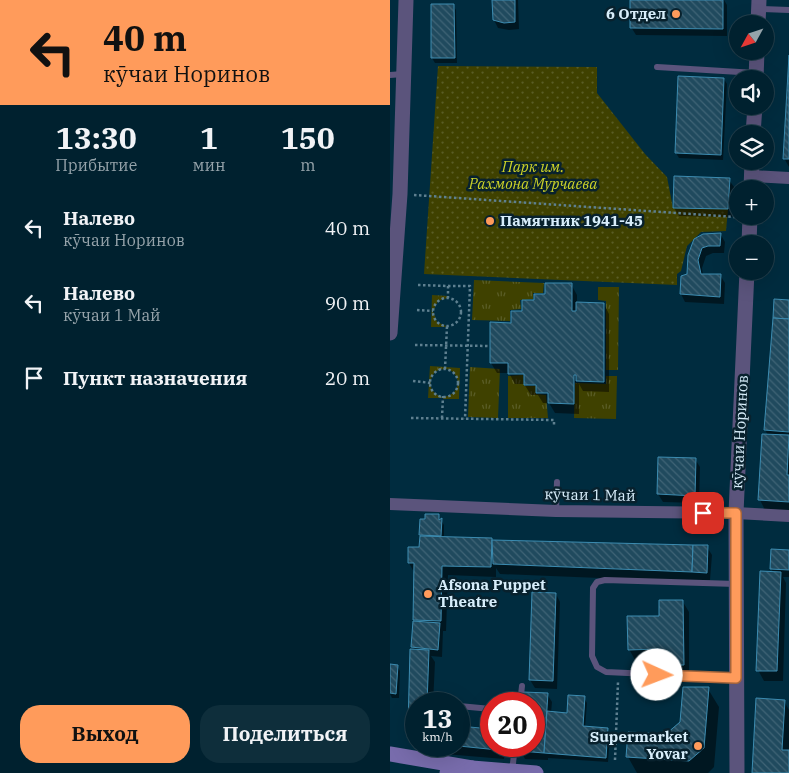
<!DOCTYPE html>
<html lang="ru">
<head>
<meta charset="utf-8">
<style>
  body { margin:0; font-family:"IBM Plex Serif",serif; background:#0e2e3b; color:#f1f3f6; height:100vh; display:flex; flex-direction:column; font-size:19px; white-space:nowrap }
  * { box-sizing:border-box; margin:0 }
  p { font-size:16px; color:#95a3aa }
  .icon { flex:none; width:28px; height:28px; fill:none; stroke:currentColor; stroke-width:2; stroke-linecap:round; stroke-linejoin:round }
  .map { position:relative; flex:1; overflow:hidden }
  .sheet { display:flex; flex-direction:column; background:#00212f; width:390px }
  .sheet>* { flex:none }
  .guide { background:#ff9b5b; color:#111; overflow:hidden }
  .needle { width:32px; rotate:230deg }
  .tools { position:absolute; left:339px; top:15px; display:grid; gap:10px }
  .tools a { display:grid; place-items:center; width:45px; height:45px; border-radius:50%; background:#00212f; box-shadow:0 5px 20px #0002,0 0 0 1px #223e4b; font-size:25px }
  .speed { position:absolute; left:15px; top:692px; display:flex; gap:10px; font-size:25px; font-weight:700; text-align:center }
  .speed>* { display:grid; place-content:center; width:65px; height:65px; border-radius:50%; background:#00212f; box-shadow:0 5px 20px #0002,0 0 0 1px #223e4b; line-height:1 }
  .speed small { font-size:12px; font-weight:400 }
  .speed .limit { border:8px solid #d22; background:#fff; color:#111 }
  .pin { position:absolute; display:grid; place-items:center; width:42px; height:42px; color:#fff; margin:-21px; border-radius:10px; box-shadow:0 2px 8px #0006 }
  .me { position:absolute; width:55px; margin:-28px; rotate:92deg; stroke-linejoin:round; filter:drop-shadow(0 0 4px #0008) }
  .turn { display:flex; align-items:center; gap:18px; height:105px; padding:0 20px; font-size:22px }
  .turn .icon { width:65px; height:65px; stroke-width:2.5 }
  .turn b { display:block; font-size:35px; line-height:42px }
  .eta { display:flex; justify-content:space-evenly; align-items:center; height:85px; text-align:center }
  .eta b { font-size:30px; font-weight:700; line-height:35px }
  .action { display:flex; gap:10px; margin-top:auto; padding:10px 20px }
  .action a { flex:1; height:58px; border-radius:20px; background:#ff9b5b; color:#111; font-size:20px; font-weight:700; line-height:58px; text-align:center }
  .action a+a { background:#0e2e3b; color:#f1f3f6 }
  ul { padding:0; list-style:none }
  li { display:flex; align-items:center; gap:15px; height:75px; padding:0 20px }
  li div { flex:1 }
  li b { display:block; font-size:19px }
  li em { font-style:normal }
  main { display:flex; flex:1; min-height:0 }
  .map>svg:first-child { display:block }
  .grass { fill:url(#grass-tufts) }
  .park { fill:url(#park-dots) }
  .shadow { fill:#0007 }
  .building { fill:url(#building-back-hatch); stroke:#3c8cb1 }
  .lines { fill:none; stroke-linecap:round; stroke-linejoin:round }
  .path { stroke:#5e8090; stroke-width:2.5; stroke-dasharray:2.5 2.5; stroke-linecap:butt }
  .service { stroke:#5b547c; stroke-width:6 }
  .minor { stroke:#5b547c; stroke-width:12 }
  .tertiary { stroke:#5b547c; stroke-width:15 }
  .secondary { stroke:#786cac; stroke-width:15 }
  .route-casing { stroke:#a6653b; stroke-width:12 }
  .route { stroke:#ff9b5b; stroke-width:9 }
  .poi-dot { fill:#ff9b5b; stroke:#08212d; stroke-width:2 }
  .labels { text-anchor:middle; stroke-width:5; stroke-linejoin:round; paint-order:stroke }
  .poi-label { font-size:15px; font-weight:bold; fill:#d8eefb; stroke:#08212d; text-anchor:end }
  .park-label { font-size:15px; font-style:italic; fill:#ccd228; stroke:#08212d }
  .street-label { font-size:15px; fill:#d8eefb; stroke:#08212d }
</style>
</head>
<body>
<main>
<section class="sheet">
<div class="guide">
<div class="turn"><svg class="icon" aria-label="left" viewBox="0 0 24 24"><path d="M17 20v-9H6M10 6l-5 5 5 5"/></svg><div><b>40 m</b>кӯчаи Норинов</div></div>
</div>
<div class="eta">
<div><b>13:30</b><p>Прибытие</p></div>
<div><b>1</b><p>мин</p></div>
<div><b>150</b><p>m</p></div>
</div>
<ul>
<li><svg class="icon" aria-label="left" viewBox="0 0 24 24"><path d="M17 20v-9H6M10 6l-5 5 5 5"/></svg><div><b>Налево</b><p>кӯчаи Норинов</p></div><em>40 m</em></li>
<li><svg class="icon" aria-label="left" viewBox="0 0 24 24"><path d="M17 20v-9H6M10 6l-5 5 5 5"/></svg><div><b>Налево</b><p>кӯчаи 1 Май</p></div><em>90 m</em></li>
<li><svg class="icon" aria-label="arrive" viewBox="0 0 24 24"><path d="M6 21V4h12l-3 4 3 4H6"/></svg><div><b>Пункт назначения</b></div><em>20 m</em></li>
</ul>
<div class="action"><a>Выход</a><a>Поделиться</a></div>
</section>
<div class="map">
<svg width="399" height="773" viewBox="0 0 399 773">
  <defs>
    <pattern id="grass-tufts" width="24" height="20" patternUnits="userSpaceOnUse" patternTransform="scale(1.25)"><rect width="24" height="20" fill="#3f4100"/><path d="M3 7l-1-3M5 7V3M7 7l1-3M15 17l-1-3M17 17v-4M19 17l1-3" fill="none" stroke="#5a5d26"/></pattern>
    <pattern id="park-dots" width="8" height="8" patternUnits="userSpaceOnUse" patternTransform="scale(1.25)"><rect width="8" height="8" fill="#3f4100"/><path d="M2 2h.1M6 6h.1" fill="none" stroke="#5a5d26" stroke-width="1.8" stroke-linecap="round"/></pattern>
    <pattern id="building-back-hatch" width="6" height="6" patternUnits="userSpaceOnUse" patternTransform="scale(1.25)"><rect width="6" height="6" fill="#204a5e"/><path d="M-1 5l2 2M0 0l6 6M5-1l2 2" fill="none" stroke="#406476"/></pattern>
  </defs>
  <rect width="100%" height="100%" fill="#002c3f"/>
  <!-- grass -->
  <g class="grass">
    <polygon points="84,280 154,283 153,293 143,293 143,299 130,300 131,309 120,310 120,321 82,320"/>
    <polygon points="208,287 229,287 228,370 216,370 216,301 208,300"/>
    <polygon points="42,295 58,296 57,298 48,301 43,311 47,322 56,326 55,327 41,327"/>
    <path d="M40,366l30,2 -1,31h-16v-2c26,-3 14,-38 -8,-25 -8,10 -5,21 7,25v1h-14z"/>
    <polygon points="80,367 110,369 108,418 78,417"/>
    <polygon points="133,375 134,386 146,386 146,394 156,395 158,418 118,418 118,376"/>
    <polygon points="216,376 227,376 226,419 184,418 185,383 216,384"/>
  </g>
  <!-- park -->
  <polygon class="park" points="48,66 207,67 207,93 255,154 277,177 283,208 338,209 336,231 311,232 297,246 291,271 287,274 287,285 34,274"/>
  <!-- shadow -->
  <g class="shadow">
    <polygon points="103,0 128,0 129,29 119,30 108,28 104,20"/>
    <polygon points="287,0 334,0 337,5 337,36 246,35 241,27"/>
    <polygon points="63,5 66,10 67,63 45,63 42,58"/>
    <polygon points="399,75 399,167 394,158"/>
    <polygon points="334,79 337,84 333,160 289,158 286,153"/>
    <polygon points="339,180 344,187 342,217 289,216 284,208"/>
    <polygon points="331,235 335,242 334,253 323,253 316,256 312,268 313,275 330,275 335,283 334,304 295,302 291,294 298,275 299,256"/>
    <polygon points="181,284 187,295 187,304 214,304 219,314 219,392 193,391 189,384 189,414 165,413 159,403 153,403 148,395 141,395 134,384 125,384 119,373 107,373 101,363 122,324 133,312 145,301"/>
    <polygon points="385,300 399,301 399,511 375,510 370,500 378,435 375,430"/>
    <polygon points="269,458 305,459 310,467 309,503 273,502 268,494"/>
    <polygon points="48,515 54,525 54,538 102,541 317,547 322,555 320,580 307,580 307,582 110,574 106,568 106,577 58,575 56,631 53,631 52,657 41,656 45,662 43,704 26,704 26,739 19,726 25,651 23,647 26,622 24,620 25,574 19,563 31,549 31,535"/>
    <polygon points="382,550 399,552 399,577 393,577 396,583 393,681 374,681 368,670 383,572 381,568"/>
    <polygon points="166,594 170,602 167,689 145,688 140,680"/>
    <polygon points="293,602 299,612 299,675 276,675 270,665 270,659 245,660 239,649 270,617"/>
    <polygon points="0,666 7,666 10,671 9,698 2,698 0,694"/>
    <polygon points="318,689 329,707 324,767 318,773 247,773 238,757 277,736 291,723"/>
    <polygon points="157,694 162,702 161,713 178,714 194,698 197,703 195,728 217,729 220,735 218,762 158,758 158,760 135,759 131,751 144,746 144,704"/>
    <polygon points="394,701 399,710 399,773 363,773"/>
    <polygon points="69,728 101,730 101,746 115,746 114,759 43,753 31,746 69,746"/>
  </g>
  <!-- building -->
  <g class="building">
    <polygon points="102,0 125,0 125,22 114,23 103,20"/>
    <polygon points="240,0 333,0 333,29 240,28"/>
    <polygon points="41,4 64,4 65,58 41,58"/>
    <polygon points="399,55 399,159 393,159"/>
    <polygon points="288,76 334,78 331,155 285,153"/>
    <polygon points="284,176 340,178 338,209 283,208"/>
    <polygon points="331,233 330,246 318,246 312,248 308,260 311,274 331,274 330,297 290,294 291,276 297,274 298,255 304,239 313,234"/>
    <polygon points="155,283 182,283 182,311 186,311 186,302 214,303 214,382 186,381 186,375 184,375 184,404 158,403 158,393 146,393 146,385 134,385 134,374 118,374 118,363 100,363 100,322 121,323 121,311 132,311 132,300 144,300 144,294 155,294"/>
    <polygon points="384,299 399,300 399,319 383,318"/>
    <polygon points="383,318 399,319 399,432 374,430"/>
    <polygon points="372,434 399,435 397,475 399,475 399,502 368,500"/>
    <polygon points="268,457 306,458 305,496 267,494"/>
    <polygon points="35,514 49,514 49,520 52,518 51,536 29,535 30,519 35,519"/>
    <polygon points="30,536 102,538 101,567 52,566 51,621 23,620 24,563 18,563 18,547 29,547"/>
    <polygon points="102,540 303,545 302,572 103,564"/>
    <polygon points="303,545 318,545 317,573 302,572"/>
    <polygon points="381,549 399,550 399,570 380,569"/>
    <polygon points="370,571 391,572 387,671 366,671"/>
    <polygon points="142,592 166,593 163,681 139,680"/>
    <polygon points="269,600 293,600 294,665 269,665 269,649 238,650 237,616 269,616"/>
    <polygon points="23,621 50,623 48,650 21,647"/>
    <polygon points="20,649 39,650 37,704 26,704 26,738 18,726"/>
    <polygon points="0,664 8,665 6,694 0,693"/>
    <polygon points="293,687 319,687 314,748 299,761 236,757 238,732 276,734 290,722"/>
    <polygon points="133,692 158,693 154,753 130,751 130,746 144,746 144,704 133,704"/>
    <polygon points="178,695 195,696 193,726 218,728 216,758 154,753 157,711 177,713"/>
    <polygon points="366,698 395,700 392,750 399,750 399,773 362,773"/>
    <polygon points="69,726 101,729 101,746 109,746 108,750 69,746"/>
  </g>
  <g class="lines">
    <!-- path -->
    <g class="path">
      <polyline points="24,195 345,217"/>
      <polyline points="28,285 58,286 58,298"/>
      <polyline points="58,286 80,286 75,419"/>
      <circle cx="57" cy="312" r="14"/>
      <polyline points="27,310 43,311"/>
      <polyline points="25,345 100,346"/>
      <polyline points="55,369 57,326"/>
      <circle cx="54" cy="383" r="14"/>
      <polyline points="23,381 41,383"/>
      <polyline points="21,418 164,420 164,427"/>
      <polyline points="52,418 53,396"/>
      <polyline points="225,760 228,682"/>
    </g>
    <!-- service -->
    <g class="service">
      <polyline points="369,9 399,10"/>
      <polyline points="267,67 366,73"/>
      <polyline points="0,75 13,74"/>
      <polyline points="166,511 167,482"/>
      <polyline points="346,584 215,580 207,582 203,588 202,656 207,667 216,672 347,678"/>
      <polyline points="130,704 132,686"/>
      <polyline points="69,706 101,709"/>
      <polyline points="122,772 125,746"/>
    </g>
    <!-- minor -->
    <g class="minor">
      <polyline points="362,176 399,178"/>
      <polyline points="0,504 166,511 346,513 399,516"/>
    </g>
    <!-- tertiary -->
    <g class="tertiary">
      <polyline points="368,24 369,0"/>
      <polyline points="366,79 367,51"/>
      <polyline points="363,134 365,106"/>
      <polyline points="361,189 362,161"/>
      <polyline points="359,244 360,216"/>
      <polyline points="0,333 10,194 16,0"/>
      <polyline points="347,773 346,513 357,271"/>
    </g>
    <!-- secondary -->
    <g class="secondary">
      <polyline points="0,754 82,768 57,773"/>
      <polyline points="82,768 146,773"/>
    </g>
  </g>
  <g class="lines">
    <!-- route casing -->
    <g class="route-casing">
      <polyline id="route" points="267,675 346,678 346,513 313,513"/>
    </g>
    <!-- route -->
    <use href="#route" class="route"/>
  </g>
  <!-- markers -->
  <g class="poi-dot">
    <circle cx="286" cy="14" r="5"/>
    <circle cx="100" cy="221" r="5"/>
    <circle cx="38" cy="594" r="5"/>
    <circle cx="308" cy="746" r="5"/>
  </g>
  <g class="labels">
    <!-- poi labels -->
    <g class="poi-label">
      <text x="276" y="19">6 Отдел</text>
      <text x="110" y="226" text-anchor="start">Памятник 1941-45</text>
      <text x="48" y="590" text-anchor="start">Afsona Puppet<tspan x="48" dy="17">Theatre</tspan></text>
      <text x="298" y="742">Supermarket<tspan x="298" dy="17">Yovar</tspan></text>
    </g>
    <!-- park labels -->
    <g class="park-label">
      <text x="143" y="172">Парк им.<tspan x="143" dy="17">Рахмона Мурчаева</tspan></text>
    </g>
    <!-- street labels -->
    <g class="street-label">
      <text transform="translate(350 432) rotate(-87)" y="5">кӯчаи Норинов</text>
      <text transform="translate(200 495) rotate(1)" y="5">кӯчаи 1 Май</text>
    </g>
  </g>
</svg>
<div class="tools">
<a><svg class="needle" viewBox="-14 -14 28 28"><path d="M0-13l5 13h-10z" fill="#e53935"/><path d="M0 13l5-13h-10z" fill="#95a3aa"/></svg></a>
<a><svg class="icon" aria-label="sound" viewBox="0 0 24 24"><path d="M4 9h4l5-4v14l-5-4H4zM17 9q2 3 0 6"/></svg></a>
<a><svg class="icon" aria-label="layers" viewBox="0 0 24 24"><path d="M12 4l9 5-9 5-9-5zM3 14l9 5 9-5"/></svg></a>
<a>+</a>
<a>−</a>
</div>
<div class="speed"><div>13<small>km/h</small></div><div class="limit">20</div></div>
<div class="pin" style="left:313px;top:513px;background:#d93025"><svg class="icon" aria-label="arrive" viewBox="0 0 24 24"><path d="M6 21V4h12l-3 4 3 4H6"/></svg></div>
<svg class="me" style="left:267px;top:675px" viewBox="-20 -20 40 40"><circle r="19" fill="#fff"/><path d="M0-13L10 11 0 6-10 11z" fill="#ff9b5b"/></svg>
</div>
</main>
</body>
</html>
